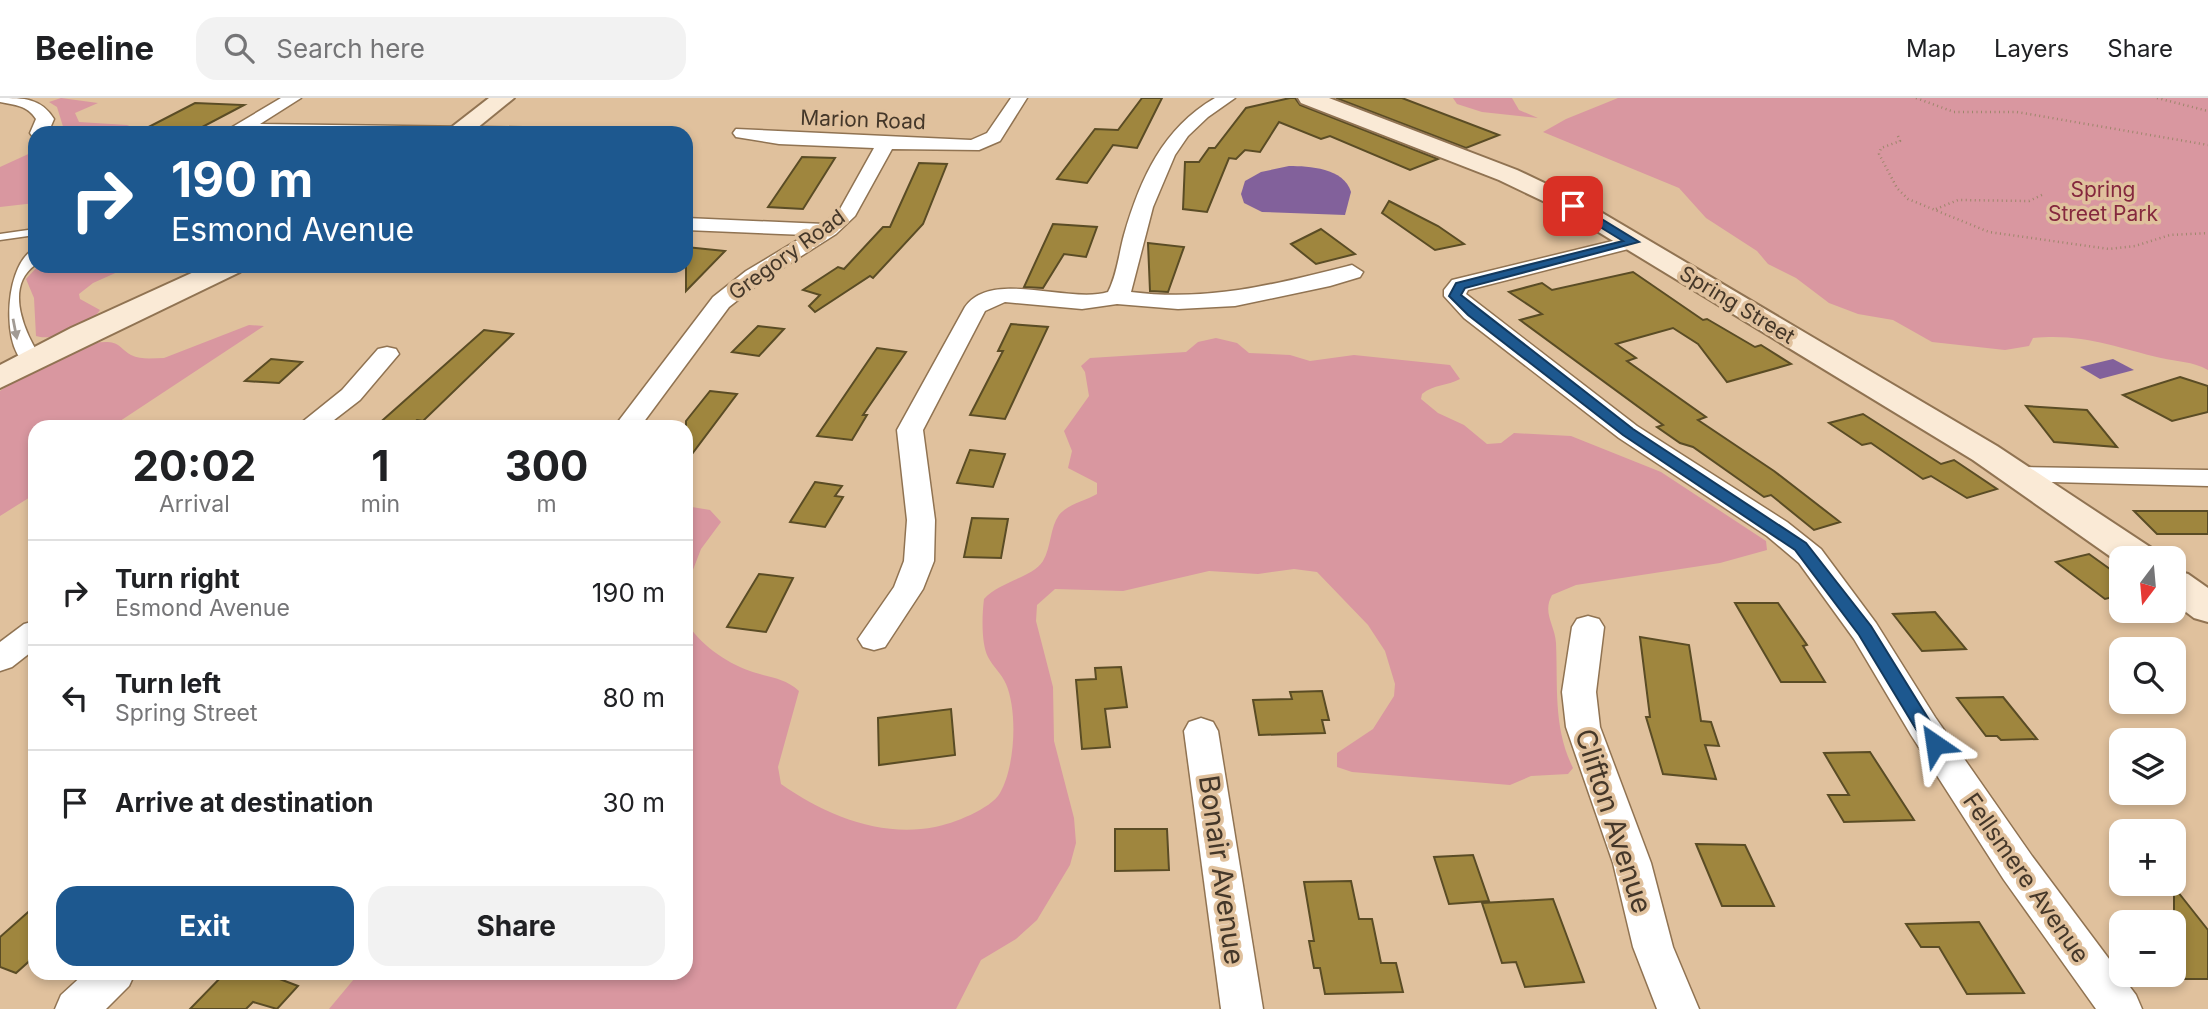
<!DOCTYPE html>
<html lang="en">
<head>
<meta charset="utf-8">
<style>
  body { margin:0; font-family:Inter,sans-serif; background:#f2f2f2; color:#202124; height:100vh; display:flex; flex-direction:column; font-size:26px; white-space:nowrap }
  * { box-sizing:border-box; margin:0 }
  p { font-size:23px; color:#757577 }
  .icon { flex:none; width:38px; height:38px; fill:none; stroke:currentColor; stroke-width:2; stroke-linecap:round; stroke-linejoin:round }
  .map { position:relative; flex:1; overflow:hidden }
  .sheet { position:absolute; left:28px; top:322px; width:665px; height:560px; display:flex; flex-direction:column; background:#fff; border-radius:21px; box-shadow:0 4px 10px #0003 }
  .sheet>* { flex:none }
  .hud { position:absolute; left:28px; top:28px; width:665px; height:147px; border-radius:21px; box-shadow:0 4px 10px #0003; background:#1d588f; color:#fff; overflow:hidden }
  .needle { width:46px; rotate:196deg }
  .tools { position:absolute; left:2109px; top:448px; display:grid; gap:14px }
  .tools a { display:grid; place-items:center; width:77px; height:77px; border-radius:14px; background:#fff; box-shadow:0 4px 10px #0003; font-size:35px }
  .pin { position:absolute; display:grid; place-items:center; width:60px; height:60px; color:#fff; margin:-30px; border-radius:14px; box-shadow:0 4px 10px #0006 }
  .me { position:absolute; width:77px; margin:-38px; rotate:328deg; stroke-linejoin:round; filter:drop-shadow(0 0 5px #0008) }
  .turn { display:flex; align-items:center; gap:24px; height:147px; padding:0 28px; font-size:32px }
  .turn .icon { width:91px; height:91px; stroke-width:2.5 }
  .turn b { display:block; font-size:49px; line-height:60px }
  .eta { display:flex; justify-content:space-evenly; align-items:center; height:119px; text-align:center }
  .eta b { font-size:42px; font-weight:700; line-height:49px }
  .button { display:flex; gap:14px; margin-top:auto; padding:14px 28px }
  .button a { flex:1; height:80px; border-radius:21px; background:#1d588f; color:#fff; font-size:28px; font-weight:700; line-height:80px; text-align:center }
  .button a+a { background:#f2f2f2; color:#202124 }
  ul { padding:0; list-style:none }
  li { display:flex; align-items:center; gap:21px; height:105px; padding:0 28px; border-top:2px solid #e0e0e0 }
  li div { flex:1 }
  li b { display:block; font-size:26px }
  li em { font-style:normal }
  header { display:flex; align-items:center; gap:42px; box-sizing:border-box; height:98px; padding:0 35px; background:#fff; border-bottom:2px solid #e0e0e0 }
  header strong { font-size:33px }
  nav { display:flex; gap:38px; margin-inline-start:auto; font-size:24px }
  .search { width:490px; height:63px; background:#f2f2f2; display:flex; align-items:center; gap:18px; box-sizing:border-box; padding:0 24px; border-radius:21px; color:#757577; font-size:26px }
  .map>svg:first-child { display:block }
  .green { fill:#d997a0 }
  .water { fill:#82619b }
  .building { fill:#9f863e; stroke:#5a4c25; stroke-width:2 }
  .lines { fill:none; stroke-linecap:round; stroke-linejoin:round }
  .lane-casing { stroke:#907352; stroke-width:3 }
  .street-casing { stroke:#907352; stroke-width:3 }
  .secondary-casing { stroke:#907352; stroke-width:4 }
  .path { stroke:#9d866b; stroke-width:2.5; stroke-dasharray:1 3.5; stroke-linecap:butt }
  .lane { fill:#fff; fill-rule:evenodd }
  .street { fill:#fff; fill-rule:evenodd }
  .secondary { fill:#faead6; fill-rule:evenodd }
  .oneway { fill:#a29b94 }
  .route { fill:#1d588f; stroke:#13395d; stroke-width:2 }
  .labels { text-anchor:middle; stroke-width:7; stroke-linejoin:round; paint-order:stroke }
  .far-street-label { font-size:21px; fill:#443729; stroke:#e0c19d }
  .far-park-label { font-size:21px; fill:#85283e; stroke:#e0c19d }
  .street-label { font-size:24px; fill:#443729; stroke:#e0c19d }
  .near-street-label { font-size:28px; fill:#443729; stroke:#e0c19d }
</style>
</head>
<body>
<header>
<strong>Beeline</strong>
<div class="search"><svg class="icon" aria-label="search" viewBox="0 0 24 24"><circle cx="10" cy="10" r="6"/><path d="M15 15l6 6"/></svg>Search here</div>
<nav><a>Map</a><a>Layers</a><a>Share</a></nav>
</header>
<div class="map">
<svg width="2208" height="911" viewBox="0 0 2208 911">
  <rect width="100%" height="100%" fill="#e0c19d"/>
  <!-- green -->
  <g class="green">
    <polygon points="61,0 98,5 75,15 79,24 127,27 132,29 130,34 65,35 57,9 49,4"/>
    <polygon points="1453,0 1512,0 1519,12 1538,20 1482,14 1457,6"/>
    <path d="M1618,0h590v272c-16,-9 -30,-8 -47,-12 -47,-11 -78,-25 -128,-20l-4,8 -24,4 -73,-8 -39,-22 -35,-6 -29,-11 -33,-25 -28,-14 -11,-13 -51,-33 -27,-30 -136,-56 23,-13z"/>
    <polygon points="35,53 35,105 0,109 0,69"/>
    <path d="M38,168h93l-38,17 -14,11 1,5 20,11c-10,16 -46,32 -64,26l-2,-38 -8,-19z"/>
    <path d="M249,227l15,1 -153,101h-76v67l-35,22v-125c23,-17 80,-51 108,-49 11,0 15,9 23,13 10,5 22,3 33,3z"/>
    <path d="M1216,240l21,5 12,10 41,2 20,6 44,-6 96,10 10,14c-13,7 -26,5 -38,15l-1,5 17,14 26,12 23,19 14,-1 13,-10 57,3 90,36 105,69 1,9 -47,13 -144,22 -24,10c-10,18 3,30 4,48 2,44 -3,84 17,125l-5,6 -37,2 -21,9 -158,-13 -15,-5v-14l36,-24 21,-33 1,-12 -10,-33 -17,-26 -51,-53 -23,-3 -36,5 -49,-3 -86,20 -68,-2 -18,16 -1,16 17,66 1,54 20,77 2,25 -6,22 -33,55 -21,19 -35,21 -25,49h-627l30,-36h327v-352c13,23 39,41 64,50 19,7 34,6 49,20l-21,76 3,17c44,31 100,54 154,43 17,-3 56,-18 65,-34 15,-26 18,-81 6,-109 -4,-10 -13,-17 -18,-27 -7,-14 -6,-42 -4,-58 16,-18 48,-21 59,-38 8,-13 7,-34 16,-46 9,-11 26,-14 38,-21v-11l-29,-15 4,-17 -8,-20 25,-35 -4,-24 -4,-6 9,-8 96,-6 12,-10z"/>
    <polygon points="686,408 710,412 721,424 701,451 686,490"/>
  </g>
  <!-- water -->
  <g class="water">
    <path d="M1289,68c20,0 55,2 62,26l-6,23 -83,-3 -18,-9 -3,-9 4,-13 16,-9z"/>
    <polygon points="2113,261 2134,272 2100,281 2080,269"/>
  </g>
  <!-- building -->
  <g class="building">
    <polygon points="1142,0 1162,0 1137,50 1113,47 1087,85 1057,81 1095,31 1118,32"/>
    <polygon points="1290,0 1295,0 1300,7 1438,61 1410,72 1330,38 1321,41 1279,24 1260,54 1245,52 1236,61 1229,60 1207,114 1183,111 1185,64 1199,64 1209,50 1215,50 1246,10"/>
    <polygon points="1336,0 1402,0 1499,37 1466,50"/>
    <polygon points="195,5 244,7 191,35 137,35"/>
    <polygon points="802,59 835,60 803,111 768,109"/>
    <polygon points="919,65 947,66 923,126 873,180 870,178 815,214 809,208 820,197 803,192 838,169 844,171 883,129 890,129"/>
    <polygon points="1389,103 1438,128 1464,146 1435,152 1382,115"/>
    <polygon points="1053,126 1097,129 1086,159 1064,156 1043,190 1024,189"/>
    <polygon points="1321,131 1355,156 1316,166 1291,146"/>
    <polygon points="1148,145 1184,149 1168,194 1150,193"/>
    <polygon points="686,149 725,153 686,193"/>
    <polygon points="1633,174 1703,222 1707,221 1755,249 1761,247 1791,266 1727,284 1698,246 1673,230 1616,246 1636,260 1627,263 1706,319 1698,322 1774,373 1840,424 1814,432 1771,397 1764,399 1693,349 1680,345 1657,329 1663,327 1520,222 1542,216 1509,194 1542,185 1552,192"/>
    <polygon points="1011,226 1048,229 1005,321 970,317 1003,253 998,253"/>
    <polygon points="758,228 784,231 759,258 732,254"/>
    <polygon points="484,232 513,236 423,323 417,322 409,329 375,329"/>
    <polygon points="877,250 906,254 863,317 867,317 852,342 817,338"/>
    <polygon points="271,261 302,264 279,285 245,283"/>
    <polygon points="2180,279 2208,288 2208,314 2172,323 2123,297"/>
    <polygon points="710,293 737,296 686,364 686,323"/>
    <polygon points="2026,308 2087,312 2117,349 2054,344"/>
    <polygon points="1863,316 1941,366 1954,362 1997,391 1967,400 1931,378 1923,381 1871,345 1862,347 1829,325"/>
    <polygon points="970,352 1005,356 993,389 957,385"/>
    <polygon points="815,384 842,388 835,398 843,399 825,429 790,424"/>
    <polygon points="2134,413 2208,413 2208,436 2157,436"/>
    <polygon points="972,420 1008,421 1001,460 964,459"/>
    <polygon points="2089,456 2121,479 2121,497 2105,501 2056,464"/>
    <polygon points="759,476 793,480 766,534 727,529"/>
    <polygon points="1735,505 1778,505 1807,547 1803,548 1825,584 1781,584"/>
    <polygon points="1935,514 1966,551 1922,553 1893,516"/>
    <polygon points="1640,539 1689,547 1701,623 1711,624 1719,648 1705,647 1716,681 1663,676 1646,619 1650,619"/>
    <polygon points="1121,569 1127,609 1105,611 1110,649 1082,651 1076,582 1096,581 1095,570"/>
    <polygon points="1322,593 1329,622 1322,622 1325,635 1259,637 1253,602 1292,601 1290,594"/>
    <polygon points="2003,599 2037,641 2001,642 1997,638 1986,638 1957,600"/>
    <polygon points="951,611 955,657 879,667 878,620"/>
    <polygon points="1870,654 1914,722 1844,724 1828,697 1849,697 1824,655"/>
    <polygon points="1115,731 1167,731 1169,772 1115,773"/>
    <polygon points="1696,746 1745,747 1774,808 1722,808"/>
    <polygon points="1473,757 1489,803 1449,806 1434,759"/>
    <polygon points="1351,783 1359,821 1372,821 1381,865 1396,865 1403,894 1325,896 1320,870 1314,870 1309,843 1314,843 1304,784"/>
    <polygon points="2174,789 2208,832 2208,881 2184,881 2174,867"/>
    <polygon points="1553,801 1584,884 1525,889 1516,864 1502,865 1482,805"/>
    <polygon points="35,808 35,858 16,875 0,869 0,839"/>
    <polygon points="1979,824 2024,895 1967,896 1939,849 1921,849 1906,826"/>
    <polygon points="225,875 264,875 298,888 277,911 253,904 246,911 190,911"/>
  </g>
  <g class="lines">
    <!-- lane casing -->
    <g class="lane-casing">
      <polygon id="lane" points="35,131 35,137 0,142 0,136"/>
    </g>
    <!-- street casing -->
    <g class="street-casing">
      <g id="street">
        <path d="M0,0c24,0 41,0 54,21l-6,14h-13l-2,4 -3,-4 6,-14c-9,-14 -21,-14 -36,-17z"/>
        <polygon points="281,0 301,0 260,26 555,30 564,35 233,35 229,31"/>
        <polygon points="1011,0 1027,0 1000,43 979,52 892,51 855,118 836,136 762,183 729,209 640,329 614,329 713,199 746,173 806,137 686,132 686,120 824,126 840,111 874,50 779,46 736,39 733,35 736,31 971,42 987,35"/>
        <path d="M1215,0h20l-27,19 -20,19 -13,19 -22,52 -22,85c78,10 146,-8 221,-27l11,7 -3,5 -30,9 -95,20 -57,3 -61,-5 -35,5 -77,-7 -20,9 -62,119 12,90 -1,41 -11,28 -38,58 -11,3 -11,-3 -5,-8 36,-52 10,-26 3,-41 -10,-90 68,-123c26,-38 104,-3 143,-15 9,-17 11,-39 16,-57 16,-56 39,-107 91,-137z"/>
        <polygon points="1633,138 1640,140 1644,144 1640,148 1468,192 1466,196 1637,328 1787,424 1821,451 1876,525 1935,619 2032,758 2136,897 2142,911 2096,911 2004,782 1911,637 1854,541 1799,465 1767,438 1619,340 1464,220 1444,198 1444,192 1452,182"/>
        <path d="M35,151v16c-32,23 -9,71 8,96l-3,5c-40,10 -40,-102 -5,-117z"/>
        <polygon points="387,249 396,251 399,256 360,302 325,329 296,329 342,292 378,251"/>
        <polygon points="2021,369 2208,372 2208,388 2011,383 2007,377 2011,371"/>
        <polygon points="1588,518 1599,521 1604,529 1596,594 1600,629 1651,765 1673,849 1699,911 1657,911 1633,849 1613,765 1566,629 1562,594 1572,529 1577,521"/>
        <polygon points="35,523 35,551 12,569 0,573 0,544 24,526"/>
        <polygon points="1201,620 1213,624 1218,633 1263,911 1221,911 1184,633 1189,624"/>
        <polygon points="85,875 135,875 129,888 106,911 55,911 61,897"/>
      </g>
    </g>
    <!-- secondary casing -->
    <g class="secondary-casing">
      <g id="secondary">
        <polygon points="489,0 514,0 471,35 444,35"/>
        <polygon points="1298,0 1329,0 1517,72 1582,103 1997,348 2153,451 2158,460 2121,460 2121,466 1973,362 1564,113 1499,82 1301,5"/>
        <polygon points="207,168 244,168 240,174 0,290 0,267 71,230"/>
        <polygon points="2174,472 2188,476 2208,490 2208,524 2194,520 2174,505"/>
      </g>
    </g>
    <!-- path -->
    <g class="path">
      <polyline points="1916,0 1954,14 2017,14 2208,47"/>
      <polyline points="2157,0 2208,13"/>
      <polyline points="1898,38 1900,43 1881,50 1879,56 1897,90 1908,101 1989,134 2109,151 2135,148 2170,137 2208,135"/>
      <polyline points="1936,111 1958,102 2029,103 2044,96"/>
    </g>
    <!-- lane -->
    <use href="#lane" class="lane"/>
    <!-- street -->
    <use href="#street" class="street"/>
    <!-- secondary -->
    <use href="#secondary" class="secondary"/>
  </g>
  <!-- one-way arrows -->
  <defs><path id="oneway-solid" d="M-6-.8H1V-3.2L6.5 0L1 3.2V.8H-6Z" transform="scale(1.75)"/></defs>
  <use class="oneway" href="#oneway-solid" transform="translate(15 231) rotate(79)"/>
  <!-- route -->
  <polygon class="route" points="1569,106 1577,106 1639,144 1465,190 1461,197 1633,331 1806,445 1871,528 1941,641 1944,646 1941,651 1928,651 1859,537 1795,452 1623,337 1468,217 1449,198 1456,185 1623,143 1569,110"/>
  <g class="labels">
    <!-- far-street labels -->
    <g class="far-street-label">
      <text transform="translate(863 22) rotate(2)" y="7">Marion Road</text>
      <text transform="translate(787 157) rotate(-36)" y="7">Gregory Road</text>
      <text transform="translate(1737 207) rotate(31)" y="7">Spring Street</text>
    </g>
    <!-- far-park labels -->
    <g class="far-park-label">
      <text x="2103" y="99">Spring<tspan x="2103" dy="24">Street Park</tspan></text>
    </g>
    <!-- street labels -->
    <g class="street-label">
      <text transform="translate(2026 780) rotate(55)" y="8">Fellsmere Avenue</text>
    </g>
    <!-- near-street labels -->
    <g class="near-street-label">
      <text transform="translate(1614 723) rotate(72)" y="10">Clifton Avenue</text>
      <text transform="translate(1222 772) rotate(82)" y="10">Bonair Avenue</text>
    </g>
  </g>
</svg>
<div class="tools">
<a><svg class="needle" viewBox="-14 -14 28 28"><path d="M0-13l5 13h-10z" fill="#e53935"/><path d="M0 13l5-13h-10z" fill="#757577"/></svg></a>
<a><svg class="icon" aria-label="search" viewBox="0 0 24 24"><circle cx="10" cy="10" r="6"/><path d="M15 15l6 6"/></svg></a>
<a><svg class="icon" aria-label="layers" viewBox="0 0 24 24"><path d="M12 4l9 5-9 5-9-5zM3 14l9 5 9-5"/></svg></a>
<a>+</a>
<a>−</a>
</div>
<div class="pin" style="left:1573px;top:108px;background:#d93025"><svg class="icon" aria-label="arrive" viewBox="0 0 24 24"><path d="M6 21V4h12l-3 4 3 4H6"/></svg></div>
<svg class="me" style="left:1935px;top:646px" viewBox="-20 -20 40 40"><path d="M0-17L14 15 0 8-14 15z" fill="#1d588f" stroke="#fff" stroke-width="4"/></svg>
<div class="hud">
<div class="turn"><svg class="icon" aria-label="right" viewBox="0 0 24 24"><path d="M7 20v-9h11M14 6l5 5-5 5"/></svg><div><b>190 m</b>Esmond Avenue</div></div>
</div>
<section class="sheet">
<div class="eta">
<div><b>20:02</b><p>Arrival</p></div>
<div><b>1</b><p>min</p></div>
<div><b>300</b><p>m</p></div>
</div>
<ul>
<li><svg class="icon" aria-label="right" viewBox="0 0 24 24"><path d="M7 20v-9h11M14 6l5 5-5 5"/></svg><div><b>Turn right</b><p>Esmond Avenue</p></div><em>190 m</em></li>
<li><svg class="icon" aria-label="left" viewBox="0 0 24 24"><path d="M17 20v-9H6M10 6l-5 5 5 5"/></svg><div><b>Turn left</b><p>Spring Street</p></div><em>80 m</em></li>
<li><svg class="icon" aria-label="arrive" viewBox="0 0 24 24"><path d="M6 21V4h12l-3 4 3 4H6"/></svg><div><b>Arrive at destination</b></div><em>30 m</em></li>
</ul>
<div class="button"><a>Exit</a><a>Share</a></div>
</section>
</div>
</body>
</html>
